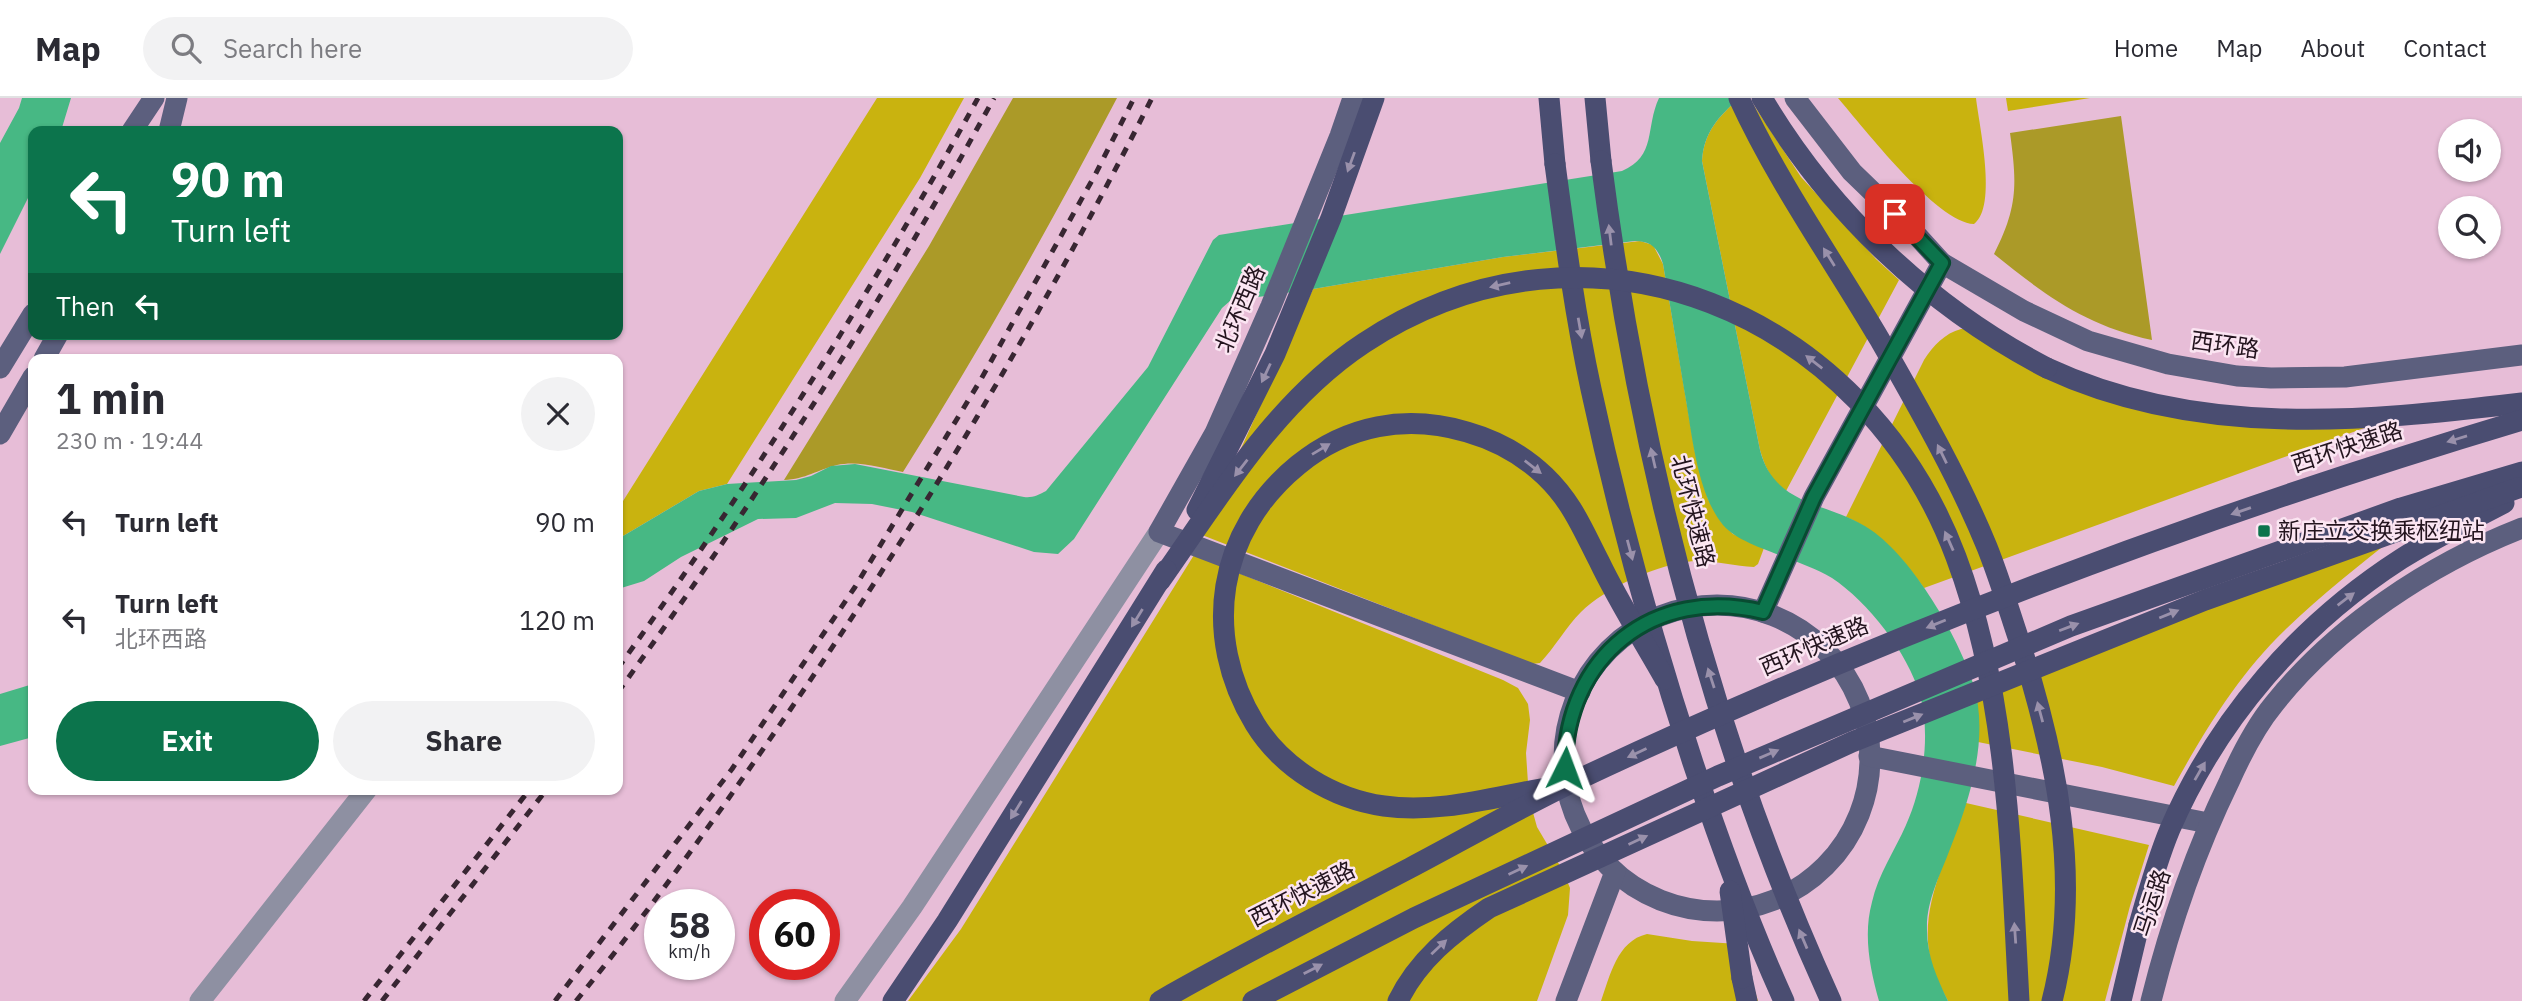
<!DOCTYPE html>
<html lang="en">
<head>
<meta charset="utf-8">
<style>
  body { margin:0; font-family:"IBM Plex Sans","Noto Sans SC",sans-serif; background:#f2f2f3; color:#2b2b33; height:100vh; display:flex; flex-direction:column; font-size:26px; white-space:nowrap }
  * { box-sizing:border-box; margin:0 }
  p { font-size:23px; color:#7c7c81 }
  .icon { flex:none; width:38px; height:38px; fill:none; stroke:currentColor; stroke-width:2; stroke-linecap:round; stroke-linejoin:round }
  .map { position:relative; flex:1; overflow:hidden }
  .details { position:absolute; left:28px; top:256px; width:595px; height:441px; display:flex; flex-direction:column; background:#fff; border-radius:14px; box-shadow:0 2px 5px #0004 }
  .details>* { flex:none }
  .guide { position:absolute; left:28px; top:28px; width:595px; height:214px; border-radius:14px; box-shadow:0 2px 5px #0004; background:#0c744c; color:#fff; overflow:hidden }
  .buttons { position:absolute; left:2438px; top:21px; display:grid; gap:14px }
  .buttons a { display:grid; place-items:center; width:63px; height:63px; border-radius:50%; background:#fff; box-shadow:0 2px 5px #0004; font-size:35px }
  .speed { position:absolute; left:644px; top:791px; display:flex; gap:14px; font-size:35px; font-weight:700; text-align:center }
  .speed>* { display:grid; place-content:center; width:91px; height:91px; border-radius:50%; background:#fff; box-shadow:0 2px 5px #0004; line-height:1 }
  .speed small { font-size:18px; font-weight:400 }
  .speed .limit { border:10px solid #d22; background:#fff; color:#111 }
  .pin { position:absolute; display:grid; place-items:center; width:60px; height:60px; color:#fff; margin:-30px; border-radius:14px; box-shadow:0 4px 10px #0006 }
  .me { position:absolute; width:77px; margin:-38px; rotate:3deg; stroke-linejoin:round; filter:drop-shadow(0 0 5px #0008) }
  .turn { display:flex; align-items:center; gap:24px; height:147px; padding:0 28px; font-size:32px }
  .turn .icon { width:91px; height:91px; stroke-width:2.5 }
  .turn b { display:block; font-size:49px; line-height:60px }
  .then { display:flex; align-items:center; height:66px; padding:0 28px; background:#0003; gap:14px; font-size:26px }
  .round { display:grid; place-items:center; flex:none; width:74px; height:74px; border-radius:37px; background:#f2f2f3 }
  .overview { display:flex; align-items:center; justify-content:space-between; height:119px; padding:0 28px }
  h1 { font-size:42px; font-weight:700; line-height:52px }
  .action { display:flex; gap:14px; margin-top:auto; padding:14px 28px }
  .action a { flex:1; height:80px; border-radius:42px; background:#0c744c; color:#fff; font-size:28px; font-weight:700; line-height:80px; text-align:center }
  .action a+a { background:#f2f2f3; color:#2b2b33 }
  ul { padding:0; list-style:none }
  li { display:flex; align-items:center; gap:21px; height:98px; padding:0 28px }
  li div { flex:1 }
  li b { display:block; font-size:26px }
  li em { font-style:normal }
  header { display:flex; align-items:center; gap:42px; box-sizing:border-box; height:98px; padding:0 35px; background:#fff; border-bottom:2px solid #e1e1e2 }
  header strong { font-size:33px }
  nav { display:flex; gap:38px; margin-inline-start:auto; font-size:24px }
  .search { width:490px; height:63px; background:#f2f2f3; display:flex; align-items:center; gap:18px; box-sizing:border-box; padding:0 24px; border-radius:38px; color:#7c7c81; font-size:26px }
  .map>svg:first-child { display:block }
  .green { fill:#c9b30f }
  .forest { fill:#ab9a28 }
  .water { fill:#47b884 }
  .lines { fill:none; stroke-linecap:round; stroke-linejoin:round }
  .minor { stroke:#8e90a2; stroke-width:21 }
  .major { stroke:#5c5f7e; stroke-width:21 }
  .highway { stroke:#4a4d71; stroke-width:21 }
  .rail { stroke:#382632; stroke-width:5; stroke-dasharray:9 9; stroke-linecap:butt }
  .highway-bridge { stroke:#4a4d71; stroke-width:21 }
  .oneway { fill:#9a91ab }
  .route-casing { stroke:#084b31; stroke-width:18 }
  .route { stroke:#0c744c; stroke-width:12 }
  .poi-dot { fill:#0c744c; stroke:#fbe5f2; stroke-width:2.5 }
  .labels { text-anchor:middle; stroke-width:5; stroke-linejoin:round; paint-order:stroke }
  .street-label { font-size:23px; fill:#23141e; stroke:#fbe5f2 }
  .poi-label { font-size:23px; fill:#23141e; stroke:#fbe5f2; text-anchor:start }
</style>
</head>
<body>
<header>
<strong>Map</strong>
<div class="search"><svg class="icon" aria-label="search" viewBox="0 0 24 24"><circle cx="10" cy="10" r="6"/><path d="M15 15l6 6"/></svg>Search here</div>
<nav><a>Home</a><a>Map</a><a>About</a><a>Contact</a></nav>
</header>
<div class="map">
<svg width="2522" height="903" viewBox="0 0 2522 903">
  <rect width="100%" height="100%" fill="#e7bdd7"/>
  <!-- green -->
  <g class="green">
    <polygon points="877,0 964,0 920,80 727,386 699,393 618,441 618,411"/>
    <path d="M1739,0h10l52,79 75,82 23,21 -113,211c-15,-10 -21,-24 -26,-41l-58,-289c2,-30 17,-44 37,-63z"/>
    <path d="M1838,0h138c3,27 22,109 -2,126 -37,-1 -111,-97 -136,-126z"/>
    <polygon points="2006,0 2090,0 2008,13"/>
    <path d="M1640,143l13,4 10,19 32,188 13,47 14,24 11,11 31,14 -6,16 -4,3c-20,-1 -40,-7 -60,-6 -34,2 -89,27 -113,51 -15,15 -26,35 -41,51l-8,1 -330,-129 111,-246 190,-32z"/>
    <path d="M1961,231h6l111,59 289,39 -443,161c-21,-29 -44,-57 -78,-71l78,-157c9,-14 21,-27 37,-31z"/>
    <path d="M2400,435c-39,31 -79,62 -115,97 -46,44 -80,100 -111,156l-72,-19 -124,-25 -2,-46z"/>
    <polygon points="1194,457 1503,582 1518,590 1528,606 1530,622 1526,655 1529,700 1537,729 1563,773 1570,790 1568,817 1537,903 908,903 961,831"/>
    <path d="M1966,705l183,42 -19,61 -25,95h-157c-6,-11 -12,-23 -16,-35 -16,-58 17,-110 34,-163z"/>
    <path d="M1647,836l45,7 46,3 4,4 16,53h-157c9,-25 16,-60 46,-67z"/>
  </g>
  <!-- forest -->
  <g class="forest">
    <path d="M1013,0h104c-67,128 -137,252 -214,374 -20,-4 -45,-12 -66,-7 -20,5 -31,14 -53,15l145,-234z"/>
    <path d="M2121,18l31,224c-67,-15 -106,-44 -158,-86 24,-47 23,-70 16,-121z"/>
  </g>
  <!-- water -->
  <g class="water">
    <polygon points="22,0 71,0 61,33 33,33 33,90 0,156 0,45 19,10"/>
    <path d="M1659,0h80c-20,19 -35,33 -37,63l58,289c15,58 69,51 111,80 42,29 87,106 102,153 17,54 -3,116 -23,166 -10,27 -24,52 -23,81 0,26 10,48 21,71h-69c-9,-32 -16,-66 -7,-99 6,-27 23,-52 34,-77 17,-38 25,-89 14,-130 -12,-42 -52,-93 -88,-117 -15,-9 -32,-15 -48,-21 -19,-8 -47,-16 -61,-32 -27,-33 -31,-94 -39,-136 -7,-42 -14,-84 -21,-125 -5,-16 -12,-23 -28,-23l-132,16 -190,32 -83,12 -8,7 -148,231 -16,15 -24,-2 -122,-40 -40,-8 -37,-1 -39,15 -38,1 -77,38 -37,24 -26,8v-50l81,-48 28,-7 69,-4 15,-4 20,-10 24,-2 169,33c9,1 14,-2 22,-6l102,-124 65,-127 6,-5 403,-64c35,-15 23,-43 37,-73z"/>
    <polygon points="33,586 33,639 0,648 0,596"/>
  </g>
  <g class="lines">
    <!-- minor -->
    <g class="minor">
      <polyline points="200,903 367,691"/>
      <polyline points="845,903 912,809 1159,434"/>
    </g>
    <!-- major -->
    <g class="major">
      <polyline points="1353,0 1340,38 1271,208 1215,335 1159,434 1580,594"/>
      <polyline points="1795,0 1852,74 1912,132 1942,165 2024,213 2088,243 2168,266 2237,278 2271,280 2345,279 2522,257"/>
      <polyline points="132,33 154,0"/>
      <polyline points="169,33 177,0"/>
      <polyline points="44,261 58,236"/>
      <polyline points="0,270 33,216"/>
      <polyline points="0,336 33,279"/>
      <circle cx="1717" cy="660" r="153"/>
      <polyline points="1763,514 1814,399 1942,165"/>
      <polyline points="1869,658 2208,725"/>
      <polyline points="1566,903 1615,774"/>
      <path d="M2151,903c19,-76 44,-149 78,-219 12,-27 26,-55 45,-78 62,-78 156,-140 248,-176"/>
    </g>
    <!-- highway -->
    <g class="highway">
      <polyline points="1549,0 1555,66"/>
      <polyline points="1595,0 1601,63"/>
      <path d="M2047,270c150,70 315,54 475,35"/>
      <polyline points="1742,880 1747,903"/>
      <polyline points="2121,903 2139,827"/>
    </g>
    <!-- rail -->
    <g class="rail">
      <path d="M618,570c131,-182 252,-373 360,-570"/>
      <path d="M618,594c137,-189 264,-389 376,-594"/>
      <polyline points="364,903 530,691"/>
      <polyline points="382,903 547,691"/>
      <polyline points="555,903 732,671 855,489 980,283 1095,77 1134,0"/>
      <path d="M576,903c76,-93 146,-192 214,-291 134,-196 255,-400 362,-612"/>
    </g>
    <!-- highway-bridge -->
    <g class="highway-bridge">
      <path d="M1739,0c39,85 94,162 141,242 38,67 78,136 107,207 12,30 21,60 31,90 38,117 65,242 34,364"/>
      <path d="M1762,0c67,113 167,209 285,270"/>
      <path d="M1601,63c37,288 109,575 230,840"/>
      <path d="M1555,66c10,75 20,151 36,225 27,126 62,252 102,374 27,81 56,161 91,238"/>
      <polyline points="1197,412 1275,256 1331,120 1374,0"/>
      <path d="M1160,483c60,-85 116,-180 204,-238 226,-149 501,-29 592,214 52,138 55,298 63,444"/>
      <path d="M1552,689c-55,9 -112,27 -168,19 -51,-7 -102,-38 -129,-82 -54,-89 -38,-193 43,-259 49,-40 108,-51 169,-33 28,8 56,23 78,44 27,26 37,52 54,85 19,40 44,79 66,118"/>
      <polyline points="1730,793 1742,880"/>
      <path d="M2139,827c9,-32 18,-65 31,-96 48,-111 130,-205 231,-270 33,-21 69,-38 103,-56"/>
      <polyline points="893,903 947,823 1166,472"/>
      <path d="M1160,903c82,-47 166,-89 250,-133 55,-29 109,-60 165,-87 306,-144 623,-264 947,-361"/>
      <polyline points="1253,903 1414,820 1718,678 2071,528 2401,410 2522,374"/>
      <path d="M1398,903c20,-41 54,-68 91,-93l363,-166 353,-142 313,-112"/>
    </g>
  </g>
  <!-- one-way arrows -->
  <defs><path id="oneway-solid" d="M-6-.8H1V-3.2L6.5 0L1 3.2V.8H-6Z" transform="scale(1.75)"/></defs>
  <g class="oneway">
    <use href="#oneway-solid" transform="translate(1351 64) rotate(110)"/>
    <use href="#oneway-solid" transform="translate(1610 137) rotate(-97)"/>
    <use href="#oneway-solid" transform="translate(1829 159) rotate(-122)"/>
    <use href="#oneway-solid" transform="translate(1500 187) rotate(167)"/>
    <use href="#oneway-solid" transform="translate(1580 230) rotate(80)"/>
    <use href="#oneway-solid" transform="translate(1814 264) rotate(-142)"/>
    <use href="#oneway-solid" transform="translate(1266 275) rotate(115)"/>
    <use href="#oneway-solid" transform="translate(2457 341) rotate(163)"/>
    <use href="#oneway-solid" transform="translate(1321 351) rotate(-31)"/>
    <use href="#oneway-solid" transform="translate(1942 356) rotate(-116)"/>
    <use href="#oneway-solid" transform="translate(1653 360) rotate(-103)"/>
    <use href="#oneway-solid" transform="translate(1533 369) rotate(38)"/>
    <use href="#oneway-solid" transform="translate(1241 370) rotate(128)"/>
    <use href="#oneway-solid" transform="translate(2241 413) rotate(161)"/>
    <use href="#oneway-solid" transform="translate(1949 443) rotate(-114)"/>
    <use href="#oneway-solid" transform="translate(1630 452) rotate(75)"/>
    <use href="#oneway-solid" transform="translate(2346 501) rotate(-37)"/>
    <use href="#oneway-solid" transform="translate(2169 516) rotate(-22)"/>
    <use href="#oneway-solid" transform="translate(1137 520) rotate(122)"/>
    <use href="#oneway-solid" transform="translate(1936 526) rotate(158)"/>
    <use href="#oneway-solid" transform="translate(2069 529) rotate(-21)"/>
    <use href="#oneway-solid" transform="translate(1711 580) rotate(-108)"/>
    <use href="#oneway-solid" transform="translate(2040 614) rotate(-105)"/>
    <use href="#oneway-solid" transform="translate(1913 620) rotate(-22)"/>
    <use href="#oneway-solid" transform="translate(1637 655) rotate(155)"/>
    <use href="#oneway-solid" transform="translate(1769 656) rotate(-23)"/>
    <use href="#oneway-solid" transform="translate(2200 673) rotate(-60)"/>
    <use href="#oneway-solid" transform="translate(1016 712) rotate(122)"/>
    <use href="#oneway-solid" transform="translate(1638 742) rotate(-25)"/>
    <use href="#oneway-solid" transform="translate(1518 772) rotate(-25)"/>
    <use href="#oneway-solid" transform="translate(2015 835) rotate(-94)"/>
    <use href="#oneway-solid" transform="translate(1803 841) rotate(-113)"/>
    <use href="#oneway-solid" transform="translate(1439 849) rotate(-43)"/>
    <use href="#oneway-solid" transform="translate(1313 871) rotate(-27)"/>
  </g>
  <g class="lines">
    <!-- route casing -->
    <g class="route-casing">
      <path id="route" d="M1565,670c0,-111 89,-183 198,-156l51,-115 128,-234 -47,-49"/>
    </g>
    <!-- route -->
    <use href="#route" class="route"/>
  </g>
  <!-- markers -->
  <rect class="poi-dot" x="2257" y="426" width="14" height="14" rx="3.5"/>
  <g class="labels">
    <!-- street labels -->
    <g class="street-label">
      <text transform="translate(1240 211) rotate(-67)" y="8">北环西路</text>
      <text transform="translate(2225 247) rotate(8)" y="8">西环路</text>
      <text transform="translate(2347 349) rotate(-18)" y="8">西环快速路</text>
      <text transform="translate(1693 413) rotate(76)" y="8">北环快速路</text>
      <text transform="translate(1814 548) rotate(-23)" y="8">西环快速路</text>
      <text transform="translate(1302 796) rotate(-27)" y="8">西环快速路</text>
      <text transform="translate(2152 805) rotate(-72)" y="8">马运路</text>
    </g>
    <!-- poi labels -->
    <g class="poi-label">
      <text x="2278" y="441">新庄立交换乘枢纽站</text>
    </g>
  </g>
</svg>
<div class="buttons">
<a><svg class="icon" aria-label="sound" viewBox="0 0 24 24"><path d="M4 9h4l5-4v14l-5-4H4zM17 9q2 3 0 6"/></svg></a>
<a><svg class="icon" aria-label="search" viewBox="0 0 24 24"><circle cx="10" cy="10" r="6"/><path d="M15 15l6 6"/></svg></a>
</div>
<div class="speed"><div>58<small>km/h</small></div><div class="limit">60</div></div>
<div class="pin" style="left:1895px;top:116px;background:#d93025"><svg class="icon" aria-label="arrive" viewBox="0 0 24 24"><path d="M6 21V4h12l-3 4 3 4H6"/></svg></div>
<svg class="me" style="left:1565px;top:670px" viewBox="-20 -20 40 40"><path d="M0-17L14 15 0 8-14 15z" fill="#0c744c" stroke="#fff" stroke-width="4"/></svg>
<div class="guide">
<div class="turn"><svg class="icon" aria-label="left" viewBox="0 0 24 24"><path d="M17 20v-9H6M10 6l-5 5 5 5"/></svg><div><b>90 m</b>Turn left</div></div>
<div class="then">Then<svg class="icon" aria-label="left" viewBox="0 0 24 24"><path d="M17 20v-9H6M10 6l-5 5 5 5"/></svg></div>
</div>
<section class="details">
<div class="overview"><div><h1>1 min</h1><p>230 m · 19:44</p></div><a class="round"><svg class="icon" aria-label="close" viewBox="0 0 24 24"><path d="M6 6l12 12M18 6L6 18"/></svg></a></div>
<ul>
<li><svg class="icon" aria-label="left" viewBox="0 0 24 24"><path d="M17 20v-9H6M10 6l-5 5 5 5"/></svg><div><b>Turn left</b></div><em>90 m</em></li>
<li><svg class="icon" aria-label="left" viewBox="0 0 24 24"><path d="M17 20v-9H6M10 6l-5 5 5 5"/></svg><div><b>Turn left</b><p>北环西路</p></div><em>120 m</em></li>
</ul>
<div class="action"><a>Exit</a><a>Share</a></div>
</section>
</div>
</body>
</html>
